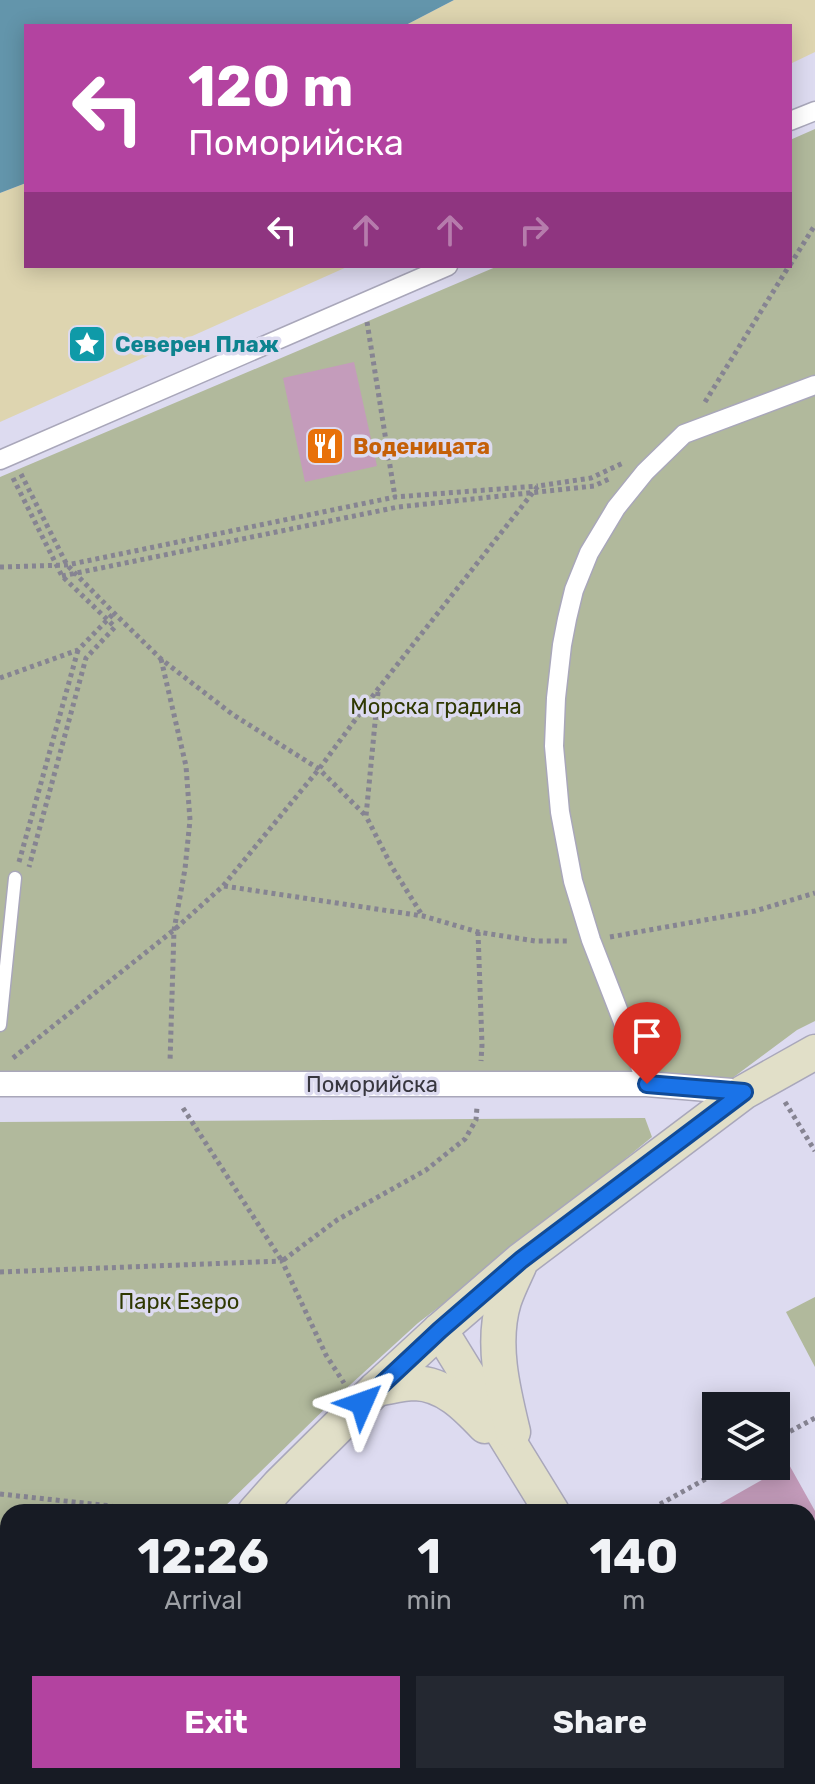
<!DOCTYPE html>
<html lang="en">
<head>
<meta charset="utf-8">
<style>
  body { margin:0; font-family:Rubik,sans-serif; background:#242831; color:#f1f3f6; height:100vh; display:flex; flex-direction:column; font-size:30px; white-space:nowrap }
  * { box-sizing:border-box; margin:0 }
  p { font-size:26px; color:#9ea1a6 }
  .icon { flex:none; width:44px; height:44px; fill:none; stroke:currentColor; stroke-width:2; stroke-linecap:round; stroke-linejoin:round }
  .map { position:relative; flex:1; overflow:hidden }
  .sheet { position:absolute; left:0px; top:1504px; width:816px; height:280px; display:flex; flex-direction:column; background:#171b24; border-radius:24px 24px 0 0; box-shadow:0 4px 20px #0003 }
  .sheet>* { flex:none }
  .hud { position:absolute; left:24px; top:24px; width:768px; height:244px; border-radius:0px; box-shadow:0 4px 20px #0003; background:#b343a0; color:#fff; overflow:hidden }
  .controls { position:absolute; left:702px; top:1392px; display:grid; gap:16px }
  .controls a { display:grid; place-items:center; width:88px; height:88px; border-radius:0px; background:#171b24; box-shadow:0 4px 20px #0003; font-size:40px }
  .pin { position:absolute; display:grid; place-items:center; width:68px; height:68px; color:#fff; margin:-82px -34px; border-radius:50% 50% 50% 0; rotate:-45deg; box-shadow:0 0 8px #0007 }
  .pin .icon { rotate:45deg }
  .me { position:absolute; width:88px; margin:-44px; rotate:47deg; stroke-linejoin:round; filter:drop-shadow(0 0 6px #0008) }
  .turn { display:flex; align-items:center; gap:28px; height:168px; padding:0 32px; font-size:36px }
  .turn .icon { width:104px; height:104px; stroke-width:2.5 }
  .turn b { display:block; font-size:56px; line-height:68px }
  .lanes { display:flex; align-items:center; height:76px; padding:0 32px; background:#0003; justify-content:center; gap:40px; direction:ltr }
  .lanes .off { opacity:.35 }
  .eta { display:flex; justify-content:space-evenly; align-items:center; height:136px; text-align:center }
  .eta b { font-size:48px; font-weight:700; line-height:56px }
  .button { display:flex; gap:16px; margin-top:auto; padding:16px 32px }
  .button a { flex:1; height:92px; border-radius:0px; background:#b343a0; color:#fff; font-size:32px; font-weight:700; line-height:92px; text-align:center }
  .button a+a { background:#242831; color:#f1f3f6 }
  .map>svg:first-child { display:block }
  .built { fill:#d1cee9 }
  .green { fill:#b1b99c }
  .sand { fill:#ded5b0 }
  .water { fill:#6395ab }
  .building { fill:#c49cbb }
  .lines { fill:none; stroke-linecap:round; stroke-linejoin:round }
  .service-casing { stroke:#a9a7ba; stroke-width:15 }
  .pedestrian-casing { stroke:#a9a7ba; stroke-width:21 }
  .minor-casing { stroke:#a9a7ba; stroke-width:27 }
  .secondary-casing { stroke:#a9a7ba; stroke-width:37 }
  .path { stroke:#868492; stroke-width:5; stroke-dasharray:4 4; stroke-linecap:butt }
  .service { stroke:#fff; stroke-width:12 }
  .pedestrian { stroke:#fff; stroke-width:18 }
  .minor { stroke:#fff; stroke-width:24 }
  .secondary { stroke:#e1dfc8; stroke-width:34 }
  .route-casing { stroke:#114b97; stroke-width:20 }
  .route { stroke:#1a73e8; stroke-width:14 }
  .labels { text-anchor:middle; stroke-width:7; stroke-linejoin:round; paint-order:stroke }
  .culture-label { font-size:22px; font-weight:bold; fill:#0d838f; stroke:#dddbf0; text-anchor:start }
  .food-label { font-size:22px; font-weight:bold; fill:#c56008; stroke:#dddbf0; text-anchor:start }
  .park-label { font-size:22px; fill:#2f3802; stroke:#dddbf0 }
  .street-label { font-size:22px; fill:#37363e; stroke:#dddbf0 }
</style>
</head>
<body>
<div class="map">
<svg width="815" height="1784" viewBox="0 0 815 1784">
  <rect width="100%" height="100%" fill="#dddbf0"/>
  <!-- built -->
  <polygon class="built" points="808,1730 815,1738 815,1784 766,1784 761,1776 808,1776"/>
  <!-- green -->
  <g class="green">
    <polygon points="815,129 815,1021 797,1030 715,1091 0,1078 0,477 498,266 790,266 790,140"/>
    <polygon points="645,1118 652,1137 516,1248 418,1323 339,1395 219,1512 8,1512 8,1776 25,1776 20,1784 0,1784 0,1122"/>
    <polygon points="815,1297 815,1367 786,1312"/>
  </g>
  <!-- sand -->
  <g class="sand">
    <polygon points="454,0 815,0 815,52 790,64 790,26 404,26"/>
    <polygon points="26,183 26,266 349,266 0,422 0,193"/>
  </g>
  <!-- water -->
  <polygon class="water" points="0,0 454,0 404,26 26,26 26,183 0,193"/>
  <!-- building -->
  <g class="building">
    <polygon points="354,362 377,466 305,482 283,378"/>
    <polygon points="787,1461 815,1511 815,1544 813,1540 808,1543 808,1512 719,1512 716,1506 774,1473 772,1469"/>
    <polygon points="369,1776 427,1776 432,1784 374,1784"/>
    <polygon points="456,1776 523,1776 527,1784 443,1784"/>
  </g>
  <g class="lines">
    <!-- service casing -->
    <g class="service-casing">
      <polyline id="service" points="0,1025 15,878"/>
    </g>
    <!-- pedestrian casing -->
    <g class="pedestrian-casing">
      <g id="pedestrian">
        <polyline points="790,121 815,111"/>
        <polyline points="0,460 448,266"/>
        <polyline points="647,1084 591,940 573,881 560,812 554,746 556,698 562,645 567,619 574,590 589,553 616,508 645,472 684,434 815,385"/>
      </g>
    </g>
    <!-- minor casing -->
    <g class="minor-casing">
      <polyline id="minor" points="0,1084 647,1084 744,1092"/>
    </g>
    <!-- secondary casing -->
    <g class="secondary-casing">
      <g id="secondary">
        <polyline points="440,1330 552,1512"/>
        <path d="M376,1389c13,-2 27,-6 39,-6 30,1 51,23 70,43"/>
        <path d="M513,1432c-10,-41 -22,-89 -9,-131 4,-12 10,-24 15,-35"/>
        <polyline points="255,1512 279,1485 376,1389 440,1330 521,1260 744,1092 815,1052"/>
        <polyline points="719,1776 724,1784"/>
        <polyline points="48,1784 54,1776"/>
      </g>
    </g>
    <!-- path -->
    <g class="path">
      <polyline points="790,265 815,225"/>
      <polyline points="367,322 395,497"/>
      <polyline points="705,402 789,266"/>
      <polyline points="21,474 67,565 114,613 161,659 232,714 319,769 366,816"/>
      <polyline points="13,478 62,576 115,627 86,658 29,867"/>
      <polyline points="0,567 67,565 395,497 538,486"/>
      <polyline points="62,576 398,507 594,486 611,478"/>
      <polyline points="161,659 186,766 190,820 185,869 174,930 170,1062"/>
      <polyline points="0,678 78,650 114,613"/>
      <polyline points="378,692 366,816 392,867 422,915"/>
      <polyline points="19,862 78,650"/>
      <polyline points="224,886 423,916 478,932 535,941 569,941"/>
      <polyline points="478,932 482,1045 481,1061"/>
      <polyline points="610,937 755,911 815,893"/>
      <polyline points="13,1058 174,930 223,886 319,769 378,689 538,486 591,478 623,463"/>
      <polyline points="785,1102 815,1151"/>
      <polyline points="183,1108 282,1261 337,1220 426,1170 465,1139 476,1120 477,1107"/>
      <polyline points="0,1272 282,1261 326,1355 344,1383"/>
      <polyline points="776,1439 815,1418"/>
      <polyline points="0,1494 111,1506 129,1512"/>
      <polyline points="646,1512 729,1466"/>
      <polyline points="808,1654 815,1650"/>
    </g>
    <!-- service -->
    <use href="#service" class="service"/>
    <!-- pedestrian -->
    <use href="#pedestrian" class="pedestrian"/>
    <!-- minor -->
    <use href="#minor" class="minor"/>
    <!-- secondary -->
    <use href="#secondary" class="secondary"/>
  </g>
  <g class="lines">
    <!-- route casing -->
    <g class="route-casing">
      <polyline id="route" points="362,1403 440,1330 521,1260 744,1092 647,1084"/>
    </g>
    <!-- route -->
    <use href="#route" class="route"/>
  </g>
  <!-- icons -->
  <defs>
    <g id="sight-square" transform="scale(2)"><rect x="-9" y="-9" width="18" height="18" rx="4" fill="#0f9aa8" stroke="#dddbf0"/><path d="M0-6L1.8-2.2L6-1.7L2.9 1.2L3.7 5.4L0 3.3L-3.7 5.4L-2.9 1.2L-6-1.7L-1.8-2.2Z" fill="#fff"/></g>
    <g id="restaurant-square" transform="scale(2)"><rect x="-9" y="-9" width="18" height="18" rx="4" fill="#e8710a" stroke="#dddbf0"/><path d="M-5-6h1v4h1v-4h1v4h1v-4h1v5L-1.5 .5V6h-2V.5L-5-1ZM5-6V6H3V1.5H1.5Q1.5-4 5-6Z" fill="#fff"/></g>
  </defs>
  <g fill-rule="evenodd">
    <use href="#sight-square" x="87" y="344"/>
    <use href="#restaurant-square" x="325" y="446"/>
  </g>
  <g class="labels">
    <!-- culture labels -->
    <g class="culture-label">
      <text x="115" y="352">Северен Плаж</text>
    </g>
    <!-- food labels -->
    <g class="food-label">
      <text x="353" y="454">Воденицата</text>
    </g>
    <!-- park labels -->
    <g class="park-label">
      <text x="436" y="714">Морска градина</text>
      <text x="179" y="1309">Парк Езеро</text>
    </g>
    <!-- street labels -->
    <g class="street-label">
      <text x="372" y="1092">Поморийска</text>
    </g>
  </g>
</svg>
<div class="controls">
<a><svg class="icon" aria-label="layers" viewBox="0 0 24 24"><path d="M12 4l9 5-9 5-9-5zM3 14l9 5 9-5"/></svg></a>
</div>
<div class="pin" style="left:647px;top:1084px;background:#d93025"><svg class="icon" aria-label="arrive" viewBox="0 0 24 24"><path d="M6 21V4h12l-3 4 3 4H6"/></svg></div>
<svg class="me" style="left:362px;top:1403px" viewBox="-20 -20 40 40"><path d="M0-17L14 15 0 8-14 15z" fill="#1a73e8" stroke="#fff" stroke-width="4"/></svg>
<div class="hud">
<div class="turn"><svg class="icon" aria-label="left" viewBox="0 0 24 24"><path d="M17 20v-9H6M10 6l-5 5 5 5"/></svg><div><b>120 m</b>Поморийска</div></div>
<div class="lanes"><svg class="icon" aria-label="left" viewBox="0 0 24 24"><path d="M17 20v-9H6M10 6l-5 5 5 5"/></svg><svg class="icon off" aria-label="ahead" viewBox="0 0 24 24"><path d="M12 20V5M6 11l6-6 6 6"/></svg><svg class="icon off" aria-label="ahead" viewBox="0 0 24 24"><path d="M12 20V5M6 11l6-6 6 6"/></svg><svg class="icon off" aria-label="right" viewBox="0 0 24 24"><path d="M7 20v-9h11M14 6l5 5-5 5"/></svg></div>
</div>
<section class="sheet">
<div class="eta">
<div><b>12:26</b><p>Arrival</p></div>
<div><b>1</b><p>min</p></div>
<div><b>140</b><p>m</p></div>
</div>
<div class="button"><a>Exit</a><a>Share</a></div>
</section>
</div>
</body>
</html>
